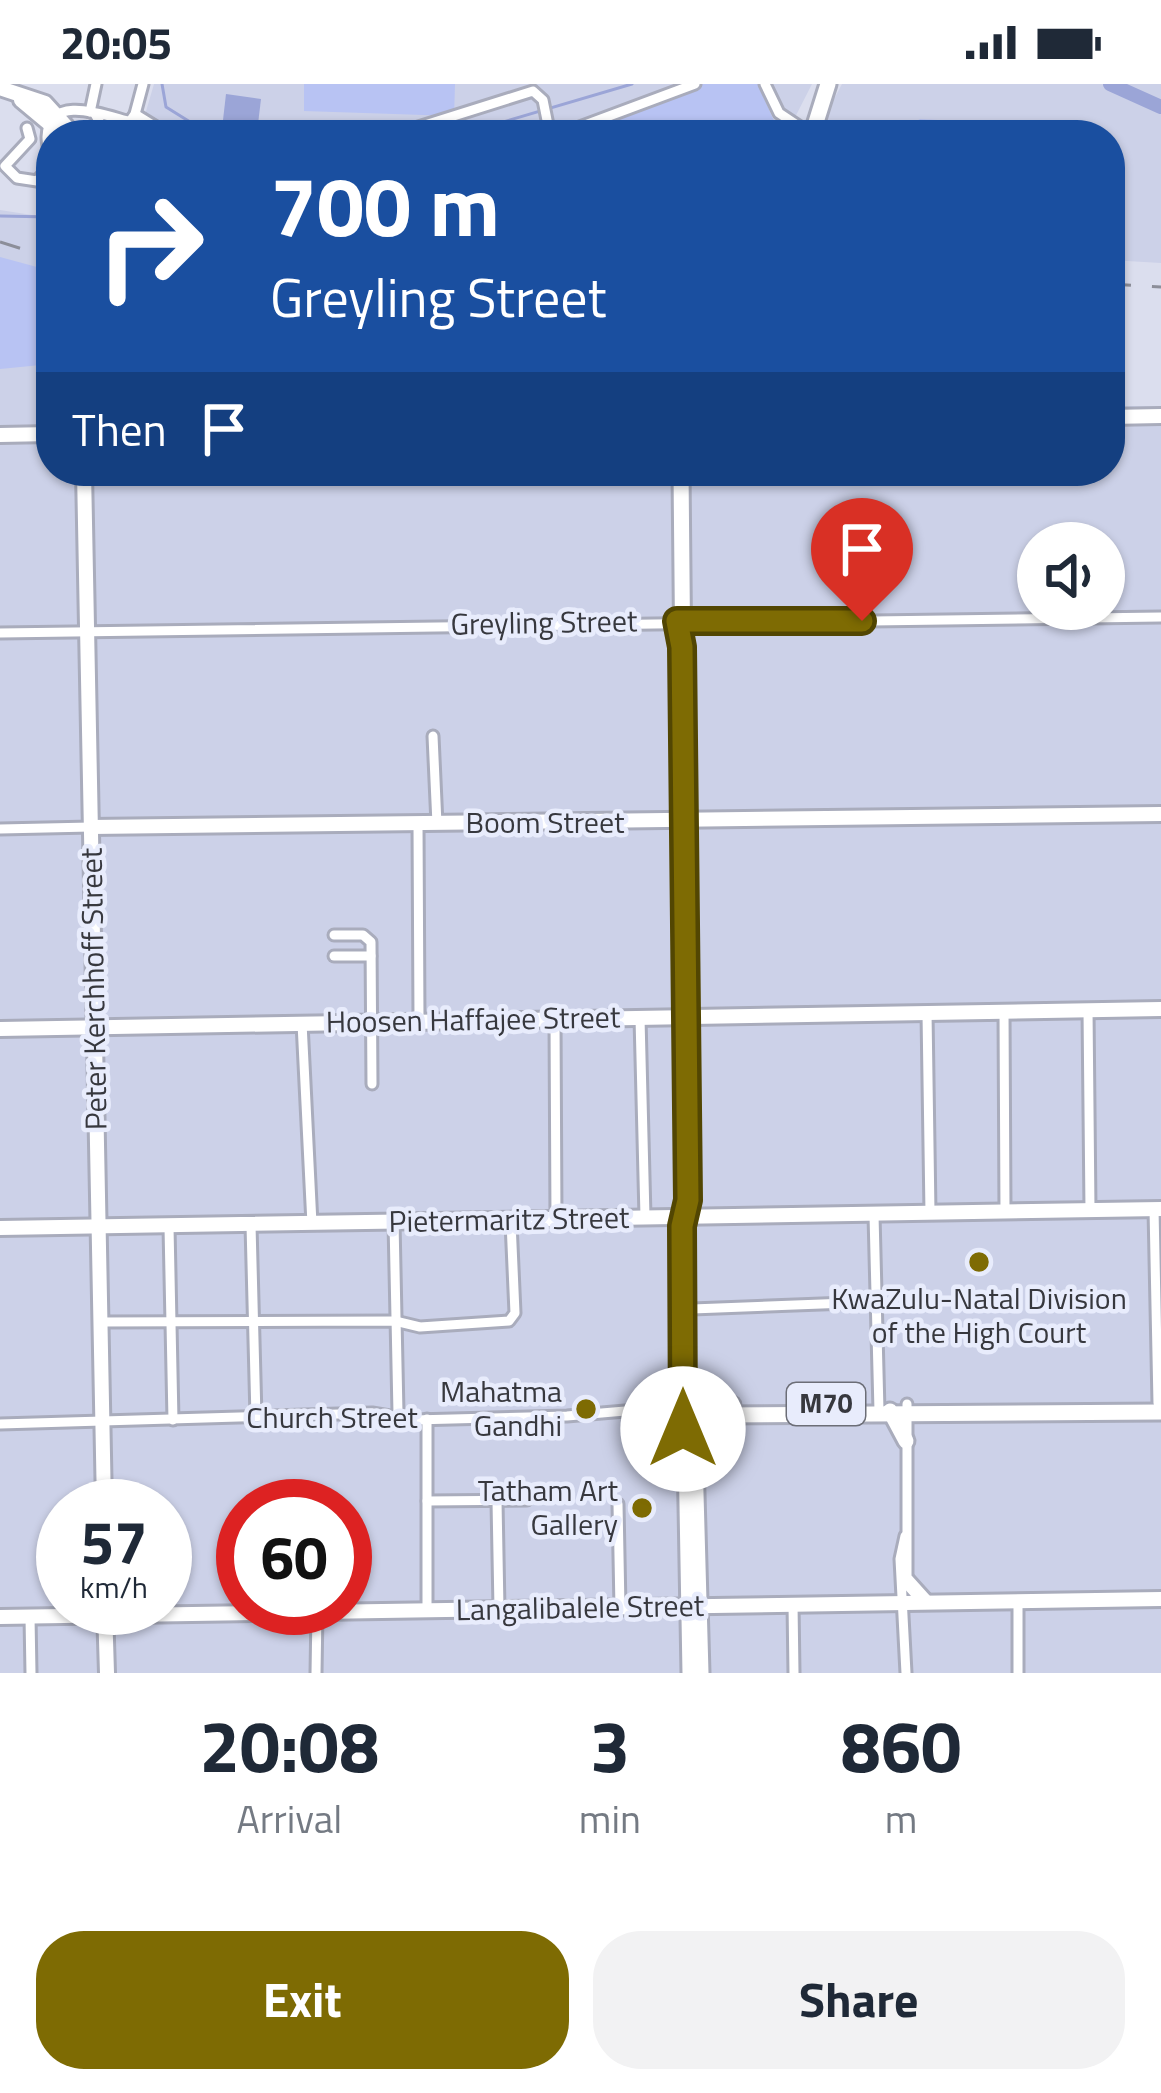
<!DOCTYPE html>
<html lang="en">
<head>
<meta charset="utf-8">
<style>
  body { margin:0; font-family:"Titillium Web",sans-serif; background:#f2f2f3; color:#1f2937; height:100vh; display:flex; flex-direction:column; font-size:45px; white-space:nowrap }
  * { box-sizing:border-box; margin:0 }
  p { font-size:39px; color:#747a83 }
  .icon { flex:none; width:66px; height:66px; fill:none; stroke:currentColor; stroke-width:2; stroke-linecap:round; stroke-linejoin:round }
  .map { position:relative; height:1589px; overflow:hidden }
  .drawer { display:flex; flex-direction:column; background:#fff; flex:1 }
  .drawer>* { flex:none }
  .top-card { position:absolute; left:36px; top:36px; width:1089px; height:366px; border-radius:48px; box-shadow:0 3px 9px #0004; background:#1a4fa0; color:#fff; overflow:hidden }
  .buttons { position:absolute; left:1017px; top:438px; display:grid; gap:24px }
  .buttons a { display:grid; place-items:center; width:108px; height:108px; border-radius:50%; background:#fff; box-shadow:0 3px 9px #0004; font-size:60px }
  .speed { position:absolute; left:36px; top:1395px; display:flex; gap:24px; font-size:60px; font-weight:700; text-align:center }
  .speed>* { display:grid; place-content:center; width:156px; height:156px; border-radius:50%; background:#fff; box-shadow:0 3px 9px #0004; line-height:1 }
  .speed small { font-size:30px; font-weight:400 }
  .speed .limit { border:18px solid #d22; background:#fff; color:#111 }
  .pin { position:absolute; display:grid; place-items:center; width:102px; height:102px; color:#fff; margin:-123px -51px; border-radius:50% 50% 50% 0; rotate:-45deg; box-shadow:0 0 12px #0007 }
  .pin .icon { rotate:45deg }
  .me { position:absolute; width:132px; margin:-66px; rotate:0deg; stroke-linejoin:round; filter:drop-shadow(0 0 9px #0008) }
  .turn { display:flex; align-items:center; gap:42px; height:252px; padding:0 36px; font-size:54px }
  .turn .icon { width:156px; height:156px; stroke-width:2.5 }
  .turn b { display:block; font-size:84px; line-height:102px }
  .then { display:flex; align-items:center; height:114px; padding:0 36px; background:#0003; gap:24px; font-size:45px }
  .eta { display:flex; justify-content:space-evenly; align-items:center; height:204px; text-align:center }
  .eta b { font-size:72px; font-weight:700; line-height:84px }
  .action { display:flex; gap:24px; margin-top:auto; padding:24px 36px }
  .action a { flex:1; height:138px; border-radius:48px; background:#7e6b03; color:#fff; font-size:48px; font-weight:700; line-height:138px; text-align:center }
  .action a+a { background:#f2f2f3; color:#1f2937 }
  .status { display:flex; justify-content:space-between; align-items:center; height:84px; padding:0 60px; background:#fff; direction:ltr }
  .status svg { height:33px; fill:currentColor }
  .map>svg:first-child { display:block }
  .built { fill:#ccd1e8; fill-rule:evenodd }
  .green { fill:#b8c3f3 }
  .water { fill:#9ba5d7 }
  .lines { fill:none; stroke-linecap:round; stroke-linejoin:round }
  .stream { stroke:#9ba5d7; stroke-width:3 }
  .river { stroke:#9ba5d7; stroke-width:14 }
  .street-casing { stroke:#a9acbc; stroke-width:15 }
  .secondary-casing { stroke:#a9acbc; stroke-width:20 }
  .primary-casing { stroke:#a9acbc; stroke-width:21 }
  .street { stroke:#fff; stroke-width:9 }
  .secondary { stroke:#fff; stroke-width:14 }
  .primary { stroke:#fff; stroke-width:15 }
  .rail { stroke:#8c8e99; stroke-width:3; stroke-dasharray:21 21; stroke-linecap:butt }
  .route-casing { stroke:#524602; stroke-width:30 }
  .route { stroke:#7e6b03; stroke-width:21 }
  .poi-dot { fill:#7e6b03; stroke:#e8ecfc; stroke-width:4.5 }
  .labels { text-anchor:middle; stroke-width:9; stroke-linejoin:round; paint-order:stroke }
  .shield { fill:#e8ecfc; stroke:#6c6e77; stroke-width:3 }
  .shield-label { font-size:27px; font-weight:bold; fill:#37383e }
  .street-label { font-size:30px; fill:#37383e; stroke:#e8ecfc }
  .poi-label { font-size:30px; fill:#37383e; stroke:#e8ecfc; text-anchor:end }
</style>
</head>
<body>
<div class="status"><b>20:05</b><svg viewBox="0 0 49 12"><path d="M0 12V9h3v3zM5 12V6h3v6zM10 12V3h3v9zM15 12V0h3v12zM26 1h20v11H26zM47 4h2v5h-2z"/></svg></div>
<div class="map">
<svg width="1161" height="1589" viewBox="0 0 1161 1589">
  <rect width="100%" height="100%" fill="#dbdeee"/>
  <!-- built -->
  <g class="built">
    <polygon points="154,0 812,0 786,51 132,51 142,41"/>
    <polygon points="842,0 1161,0 1161,179 1110,176 1110,51 815,51"/>
    <path d="M0,126l51,8v253h1059v-65h51v1267h-1161zM1038,459h66v66h-66zM63,1422h102v102h-102zM243,1422h102v102h-102z"/>
  </g>
  <!-- green -->
  <g class="green">
    <polygon points="304,0 455,0 454,32 304,27"/>
    <polygon points="703,0 758,0 780,51 555,51"/>
    <polygon points="920,35 1056,43 1078,51 895,51"/>
    <polygon points="0,173 48,186 51,280 0,285"/>
  </g>
  <!-- water -->
  <polygon class="water" points="226,10 261,15 258,40 223,36"/>
  <g class="lines">
    <!-- stream -->
    <g class="stream">
      <polyline points="162,0 166,23 211,51"/>
      <polyline points="459,51 632,0"/>
      <polyline points="0,132 51,133"/>
    </g>
    <!-- river -->
    <polyline class="river" points="1110,0 1161,23"/>
    <!-- street casing -->
    <g class="street-casing">
      <g id="street">
        <polyline points="765,0 779,29 812,51"/>
        <polyline points="90,28 96,0"/>
        <polyline points="95,30 107,51"/>
        <polyline points="135,30 169,51"/>
        <path d="M27,44l3,11 -25,27 12,12 20,3 13,-15c1,-10 -3,-19 -3,-29 2,-45 59,-21 84,-15"/>
        <polyline points="120,51 135,30 143,0"/>
        <polyline points="393,51 533,7 543,16 550,51"/>
        <polyline points="558,51 695,0"/>
        <polyline points="0,549 1161,533"/>
        <polyline points="433,652 437,740"/>
        <polyline points="418,740 419,936"/>
        <polyline points="0,745 91,743"/>
        <polyline points="334,851 363,851 371,858 372,1000"/>
        <polyline points="334,872 371,872"/>
        <polyline points="1088,926 1090,1126"/>
        <polyline points="1004,927 1005,1127"/>
        <polyline points="927,929 930,1129"/>
        <polyline points="640,934 645,1133"/>
        <polyline points="555,935 556,1136"/>
        <polyline points="302,939 312,1140"/>
        <polyline points="1154,1125 1158,1319"/>
        <polyline points="874,1131 879,1327"/>
        <polyline points="394,1138 398,1329"/>
        <polyline points="251,1141 256,1333"/>
        <polyline points="169,1143 173,1336"/>
        <polyline points="692,1225 874,1218"/>
        <polyline points="100,1238 395,1237 420,1243 509,1237 515,1229 511,1138"/>
        <polyline points="427,1335 427,1526"/>
        <polyline points="0,1340 372,1329 414,1336 567,1332 683,1322"/>
        <polyline points="427,1417 527,1416"/>
        <polyline points="497,1417 499,1525"/>
        <polyline points="618,1420 620,1524"/>
        <polyline points="905,1452 900,1475 906,1589"/>
        <polyline points="907,1501 907,1320"/>
        <polyline points="1018,1516 1018,1589"/>
        <polyline points="793,1520 794,1589"/>
        <polyline points="30,1533 31,1589"/>
        <polyline points="316,1589 317,1528"/>
      </g>
    </g>
    <!-- secondary casing -->
    <g class="secondary-casing">
      <g id="secondary">
        <polyline points="0,4 45,19 74,51"/>
        <polyline points="21,16 63,51"/>
        <polyline points="1110,333 1161,332"/>
        <polyline points="0,351 51,350"/>
        <polyline points="84,387 104,1422"/>
        <polyline points="91,743 1161,730"/>
        <polyline points="0,945 1161,925"/>
        <polyline points="0,1144 1161,1125"/>
        <polyline points="907,1497 925,1517"/>
        <polyline points="105,1524 107,1589"/>
        <polyline points="0,1533 1161,1515"/>
      </g>
    </g>
    <!-- primary casing -->
    <g class="primary-casing">
      <g id="primary">
        <polyline points="812,51 828,0"/>
        <polyline points="681,387 688,1116 682,1142 690,1589"/>
        <polyline points="694,1321 732,1321"/>
        <polyline points="890,1327 906,1357"/>
        <polyline points="694,1338 701,1589"/>
        <polyline points="695,1342 715,1331 1161,1328"/>
      </g>
    </g>
    <!-- street -->
    <use href="#street" class="street"/>
    <!-- secondary -->
    <use href="#secondary" class="secondary"/>
    <!-- primary -->
    <use href="#primary" class="primary"/>
    <!-- rail -->
    <g class="rail">
      <polyline points="0,158 51,174"/>
      <polyline points="1110,200 1161,203"/>
    </g>
  </g>
  <g class="lines">
    <!-- route casing -->
    <g class="route-casing">
      <polyline id="route" points="683,1345 682,1142 688,1116 682,563 677,537 862,537"/>
    </g>
    <!-- route -->
    <use href="#route" class="route"/>
  </g>
  <!-- markers -->
  <g class="poi-dot">
    <circle cx="979" cy="1178" r="12"/>
    <circle cx="586" cy="1325" r="12"/>
    <circle cx="642" cy="1424" r="12"/>
  </g>
  <g class="labels">
    <!-- shield labels -->
    <rect class="shield" x="787" y="1299" width="78" height="42" rx="9"/>
    <g class="shield-label">
      <text x="826" y="1329">M70</text>
    </g>
    <!-- street labels -->
    <g class="street-label">
      <text transform="translate(544 539) rotate(-1)" y="10">Greyling Street</text>
      <text x="545" y="749">Boom Street</text>
      <text transform="translate(94 905) rotate(-91)" y="10">Peter Kerchhoff Street</text>
      <text transform="translate(473 936) rotate(-1)" y="10">Hoosen Haffajee Street</text>
      <text transform="translate(509 1136) rotate(-1)" y="10">Pietermaritz Street</text>
      <text x="332" y="1344">Church Street</text>
      <text transform="translate(580 1524) rotate(-1)" y="10">Langalibalele Street</text>
    </g>
    <!-- poi labels -->
    <g class="poi-label">
      <text x="979" y="1225" text-anchor="middle">KwaZulu-Natal Division<tspan x="979" dy="34">of the High Court</tspan></text>
      <text x="562" y="1318">Mahatma<tspan x="562" dy="34">Gandhi</tspan></text>
      <text x="618" y="1417">Tatham Art<tspan x="618" dy="34">Gallery</tspan></text>
    </g>
  </g>
</svg>
<div class="buttons">
<a><svg class="icon" aria-label="sound" viewBox="0 0 24 24"><path d="M4 9h4l5-4v14l-5-4H4zM17 9q2 3 0 6"/></svg></a>
</div>
<div class="speed"><div>57<small>km/h</small></div><div class="limit">60</div></div>
<div class="pin" style="left:862px;top:537px;background:#d93025"><svg class="icon" aria-label="arrive" viewBox="0 0 24 24"><path d="M6 21V4h12l-3 4 3 4H6"/></svg></div>
<svg class="me" style="left:683px;top:1345px" viewBox="-20 -20 40 40"><circle r="19" fill="#fff"/><path d="M0-13L10 11 0 6-10 11z" fill="#7e6b03"/></svg>
<div class="top-card">
<div class="turn"><svg class="icon" aria-label="right" viewBox="0 0 24 24"><path d="M7 20v-9h11M14 6l5 5-5 5"/></svg><div><b>700 m</b>Greyling Street</div></div>
<div class="then">Then<svg class="icon" aria-label="arrive" viewBox="0 0 24 24"><path d="M6 21V4h12l-3 4 3 4H6"/></svg></div>
</div>
</div>
<section class="drawer">
<div class="eta">
<div><b>20:08</b><p>Arrival</p></div>
<div><b>3</b><p>min</p></div>
<div><b>860</b><p>m</p></div>
</div>
<div class="action"><a>Exit</a><a>Share</a></div>
</section>
</body>
</html>
